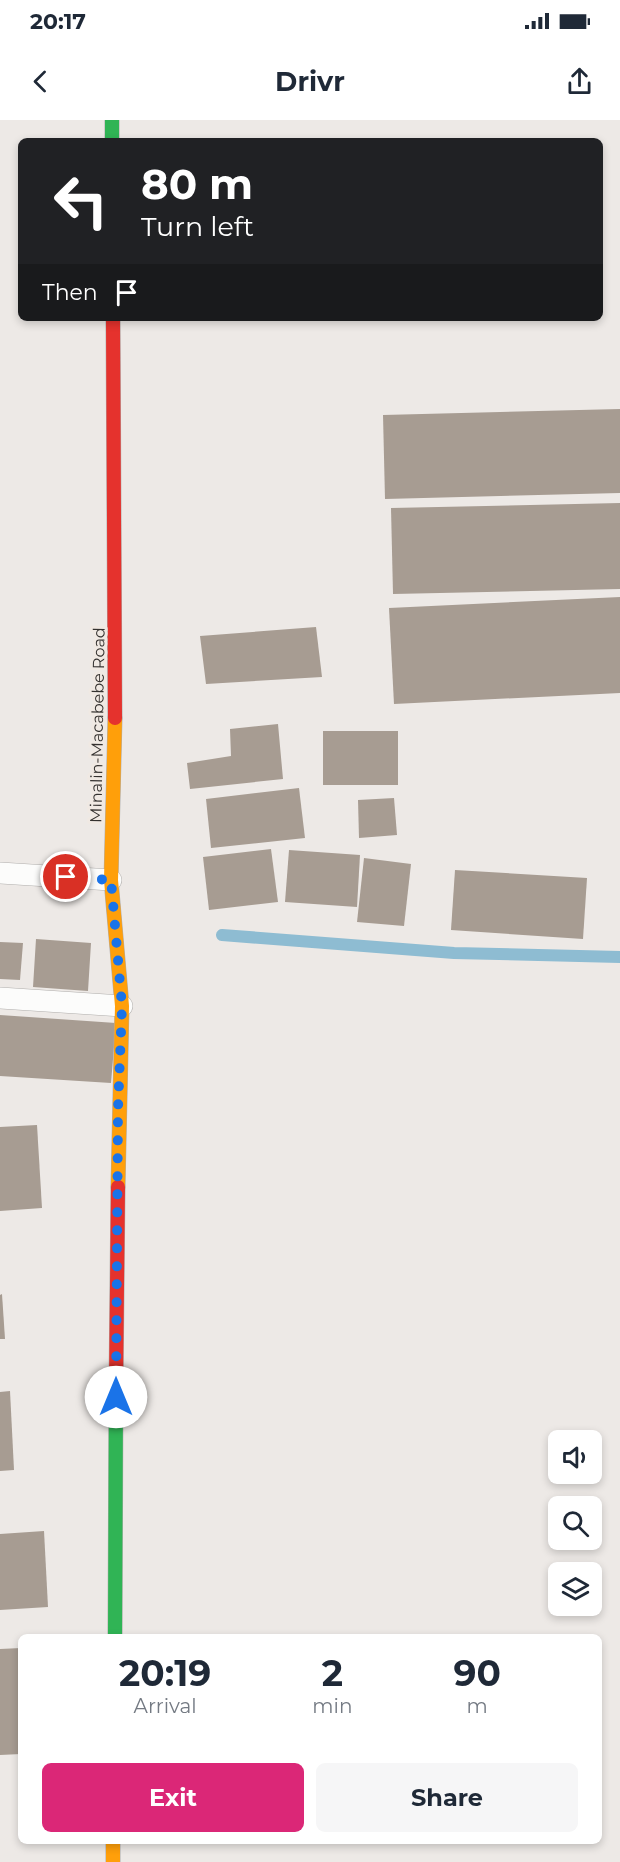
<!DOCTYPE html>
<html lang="en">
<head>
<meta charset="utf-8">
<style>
  body { margin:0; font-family:Montserrat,sans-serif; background:#f6f6f7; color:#1f2937; height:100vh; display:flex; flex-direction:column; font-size:22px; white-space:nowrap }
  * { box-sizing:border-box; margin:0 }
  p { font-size:20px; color:#747a83 }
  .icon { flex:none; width:33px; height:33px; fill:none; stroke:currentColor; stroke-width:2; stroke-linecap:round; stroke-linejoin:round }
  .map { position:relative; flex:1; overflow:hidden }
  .sheet { position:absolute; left:18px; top:1514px; width:584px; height:210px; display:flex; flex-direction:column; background:#fff; border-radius:9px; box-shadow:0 3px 9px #0003 }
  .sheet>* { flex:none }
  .top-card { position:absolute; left:18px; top:18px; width:585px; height:183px; border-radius:9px; box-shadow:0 3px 9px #0003; background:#202124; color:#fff; overflow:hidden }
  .buttons { position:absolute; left:548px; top:1310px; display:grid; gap:12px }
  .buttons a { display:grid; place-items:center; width:54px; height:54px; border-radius:9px; background:#fff; box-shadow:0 3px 9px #0003; font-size:30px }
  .pin { position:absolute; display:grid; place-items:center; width:51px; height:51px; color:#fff; margin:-26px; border:3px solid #fff; border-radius:50%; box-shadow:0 2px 6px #0007 }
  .me { position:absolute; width:66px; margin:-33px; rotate:0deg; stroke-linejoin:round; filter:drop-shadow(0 0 4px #0008) }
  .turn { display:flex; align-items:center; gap:21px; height:126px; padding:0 24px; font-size:27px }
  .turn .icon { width:78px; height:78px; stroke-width:2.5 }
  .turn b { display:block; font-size:42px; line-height:51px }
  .then { display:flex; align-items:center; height:57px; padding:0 24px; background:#0003; gap:12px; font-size:22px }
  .eta { display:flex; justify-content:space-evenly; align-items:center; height:102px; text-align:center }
  .eta b { font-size:36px; font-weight:700; line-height:42px }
  .action { display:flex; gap:12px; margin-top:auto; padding:12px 24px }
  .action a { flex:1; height:69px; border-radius:9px; background:#db2777; color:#fff; font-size:24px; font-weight:700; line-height:69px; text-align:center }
  .action a+a { background:#f6f6f7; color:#1f2937 }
  .status { display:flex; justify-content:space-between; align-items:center; height:42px; padding:0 30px; background:#fff; direction:ltr }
  .status svg { height:16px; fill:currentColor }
  header { display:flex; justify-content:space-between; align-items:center; height:78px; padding:0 24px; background:#fff; font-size:27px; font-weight:700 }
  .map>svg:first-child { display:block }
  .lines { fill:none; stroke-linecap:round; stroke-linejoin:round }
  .stream { stroke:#8ebcd2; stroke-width:12 }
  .building { fill:#a79c92 }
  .lane-casing { stroke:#b0aeac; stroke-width:22 }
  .fast-casing { stroke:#b0aeac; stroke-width:15 }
  .slow-casing { stroke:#b0aeac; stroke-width:15 }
  .jam-casing { stroke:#b0aeac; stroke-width:15 }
  .lane { stroke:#fcfcfb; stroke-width:21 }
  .fast { stroke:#30b455; stroke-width:14 }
  .slow { stroke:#ff9f0a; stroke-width:14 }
  .jam { stroke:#e5322d; stroke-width:14 }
  .route { stroke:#1a73e8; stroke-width:10; stroke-dasharray:0 18 }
  .labels { text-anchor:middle; stroke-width:6; stroke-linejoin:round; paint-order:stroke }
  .street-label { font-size:16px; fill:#34312f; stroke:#f0e9e3 }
</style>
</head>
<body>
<div class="status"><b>20:17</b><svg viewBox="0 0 49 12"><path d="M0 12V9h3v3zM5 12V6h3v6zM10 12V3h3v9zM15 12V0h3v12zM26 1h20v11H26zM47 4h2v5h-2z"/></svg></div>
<header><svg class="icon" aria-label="back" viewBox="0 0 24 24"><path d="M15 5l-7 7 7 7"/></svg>Drivr<svg class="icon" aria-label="share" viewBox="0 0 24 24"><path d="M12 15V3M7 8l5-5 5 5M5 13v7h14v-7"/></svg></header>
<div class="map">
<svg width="620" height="1742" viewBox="0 0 620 1742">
  <rect width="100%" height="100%" fill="#ede9e6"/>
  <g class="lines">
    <!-- stream -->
    <polyline class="stream" points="222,815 454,833 620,837"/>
  </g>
  <!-- building -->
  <g class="building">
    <polygon points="620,289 620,373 385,379 383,295"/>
    <polygon points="620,383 620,469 393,474 391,388"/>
    <polygon points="620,477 620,573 394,584 389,488"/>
    <polygon points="316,507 322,557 206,564 200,516"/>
    <polygon points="278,604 283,659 190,669 187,643 231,636 230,609"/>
    <rect x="323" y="611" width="75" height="54"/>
    <polygon points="299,668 305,718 211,728 206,679"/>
    <polygon points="394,678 397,715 359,718 358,680"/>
    <polygon points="271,729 278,782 209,790 203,737"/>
    <polygon points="289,730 360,735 357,787 285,782"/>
    <polygon points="364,738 411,744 404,806 357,802"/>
    <polygon points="455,750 587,758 583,819 451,810"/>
    <polygon points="36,819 91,823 88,871 33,867"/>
    <polygon points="0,822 23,823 20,860 0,859"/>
    <polygon points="0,895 116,903 111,963 0,956"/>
    <polygon points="37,1005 42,1088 0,1091 0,1007"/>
    <polygon points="2,1174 5,1219 0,1219 0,1175"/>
    <polygon points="10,1271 14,1350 0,1351 0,1272"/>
    <polygon points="44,1411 48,1487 0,1490 0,1414"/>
    <polygon points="21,1528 21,1634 0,1635 0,1529"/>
  </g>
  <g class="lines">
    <!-- lane casing -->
    <g class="lane-casing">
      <g id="lane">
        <polyline points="0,753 111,760"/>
        <polyline points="0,878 122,886"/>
      </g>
    </g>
    <!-- fast casing -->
    <g class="fast-casing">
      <g id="fast">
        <polyline points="112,0 112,21"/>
        <polyline points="115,1516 116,1265"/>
      </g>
    </g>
    <!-- slow casing -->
    <g class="slow-casing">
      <g id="slow">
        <polyline points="115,598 111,760 122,886 118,1067"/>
        <polyline points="113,1720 113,1742"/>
      </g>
    </g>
    <!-- jam casing -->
    <g class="jam-casing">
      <g id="jam">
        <polyline points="113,198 115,598"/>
        <polyline points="116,1265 118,1067"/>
      </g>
    </g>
    <!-- lane -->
    <use href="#lane" class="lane"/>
    <!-- fast -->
    <use href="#fast" class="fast"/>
    <!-- slow -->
    <use href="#slow" class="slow"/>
    <!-- jam -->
    <use href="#jam" class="jam"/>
  </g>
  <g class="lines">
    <!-- route -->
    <polyline class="route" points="66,757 111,760 122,886 118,989 116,1277"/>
  </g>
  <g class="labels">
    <!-- street labels -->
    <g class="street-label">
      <text transform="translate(97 605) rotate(-89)" y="6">Minalin-Macabebe Road</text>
    </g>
  </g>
</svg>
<div class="buttons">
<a><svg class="icon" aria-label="sound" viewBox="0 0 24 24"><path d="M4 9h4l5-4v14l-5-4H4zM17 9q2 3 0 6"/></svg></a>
<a><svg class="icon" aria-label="search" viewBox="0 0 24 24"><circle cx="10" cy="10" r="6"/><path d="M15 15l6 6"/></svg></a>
<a><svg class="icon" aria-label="layers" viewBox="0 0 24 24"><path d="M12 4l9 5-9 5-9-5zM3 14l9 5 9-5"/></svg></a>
</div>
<div class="pin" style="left:66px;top:757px;background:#d93025"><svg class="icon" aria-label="arrive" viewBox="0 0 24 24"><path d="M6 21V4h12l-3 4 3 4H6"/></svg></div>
<svg class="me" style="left:116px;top:1277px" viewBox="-20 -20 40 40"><circle r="19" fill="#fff"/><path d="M0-13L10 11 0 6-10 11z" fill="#1a73e8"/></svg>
<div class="top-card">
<div class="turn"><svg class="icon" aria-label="left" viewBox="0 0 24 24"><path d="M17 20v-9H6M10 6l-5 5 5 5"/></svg><div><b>80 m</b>Turn left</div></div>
<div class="then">Then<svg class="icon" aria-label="arrive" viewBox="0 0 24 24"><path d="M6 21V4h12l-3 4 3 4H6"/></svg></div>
</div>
<section class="sheet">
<div class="eta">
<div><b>20:19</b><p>Arrival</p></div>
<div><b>2</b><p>min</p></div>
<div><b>90</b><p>m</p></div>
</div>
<div class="action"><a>Exit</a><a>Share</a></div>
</section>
</div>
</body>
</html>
